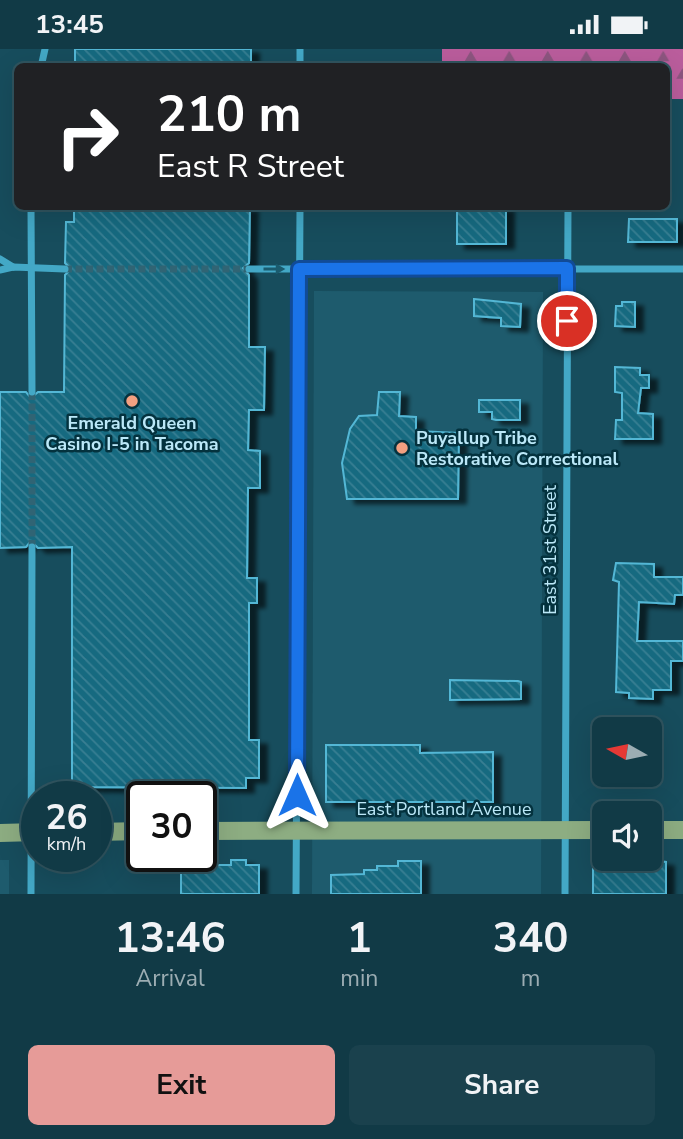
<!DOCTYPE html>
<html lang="en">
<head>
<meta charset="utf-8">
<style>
  body { margin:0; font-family:"Nunito Sans",sans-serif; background:#1a414d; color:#f1f3f6; height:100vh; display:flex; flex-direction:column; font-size:26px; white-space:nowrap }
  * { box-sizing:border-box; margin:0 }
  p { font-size:23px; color:#9cadb3 }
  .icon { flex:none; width:38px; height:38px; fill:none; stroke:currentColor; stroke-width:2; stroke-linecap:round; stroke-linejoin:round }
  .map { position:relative; height:845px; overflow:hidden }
  .drawer { display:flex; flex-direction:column; background:#113a46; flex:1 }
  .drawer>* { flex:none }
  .top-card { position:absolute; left:14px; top:14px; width:656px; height:147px; border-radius:10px; box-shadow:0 7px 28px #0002,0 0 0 2px #30545f; background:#202124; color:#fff; overflow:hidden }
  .needle { width:46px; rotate:279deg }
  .buttons { position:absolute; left:592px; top:668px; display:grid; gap:14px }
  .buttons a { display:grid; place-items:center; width:70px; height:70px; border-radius:10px; background:#113a46; box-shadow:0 7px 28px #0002,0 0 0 2px #30545f; font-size:35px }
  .speed { position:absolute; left:21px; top:732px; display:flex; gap:14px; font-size:35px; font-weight:700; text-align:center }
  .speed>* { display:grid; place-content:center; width:91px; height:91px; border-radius:50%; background:#113a46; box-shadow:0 7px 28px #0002,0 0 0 2px #30545f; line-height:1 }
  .speed small { font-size:18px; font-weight:400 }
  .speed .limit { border:4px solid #111; border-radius:10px; background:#fff; color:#111 }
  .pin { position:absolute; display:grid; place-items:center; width:60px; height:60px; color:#fff; margin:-30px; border:4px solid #fff; border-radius:50%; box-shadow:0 2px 7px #0007 }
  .me { position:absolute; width:77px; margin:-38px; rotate:0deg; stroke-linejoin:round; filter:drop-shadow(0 0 5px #0008) }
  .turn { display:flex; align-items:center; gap:24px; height:147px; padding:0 28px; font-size:32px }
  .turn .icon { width:91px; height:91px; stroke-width:2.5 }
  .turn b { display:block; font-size:49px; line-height:60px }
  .eta { display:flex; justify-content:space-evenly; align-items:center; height:119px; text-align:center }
  .eta b { font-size:42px; font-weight:700; line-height:49px }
  .button { display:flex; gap:14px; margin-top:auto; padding:14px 28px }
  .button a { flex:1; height:80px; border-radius:10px; background:#e69b98; color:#111; font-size:28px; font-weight:700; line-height:80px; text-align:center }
  .button a+a { background:#1a414d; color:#f1f3f6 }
  .status { display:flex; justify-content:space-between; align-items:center; height:49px; padding:0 35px; background:#113a46; direction:ltr }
  .status svg { height:19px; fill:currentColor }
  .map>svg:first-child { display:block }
  .built { fill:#1e5b6d }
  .forest { fill:url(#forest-firs) }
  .building { fill:url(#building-back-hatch); stroke:#53b7d5; stroke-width:2; filter:url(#shadow) }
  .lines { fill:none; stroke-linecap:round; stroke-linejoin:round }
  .minor-tunnel { stroke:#306474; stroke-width:7; stroke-dasharray:7 3.5; stroke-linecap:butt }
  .minor { stroke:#43a8c6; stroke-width:7 }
  .primary { stroke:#8dad82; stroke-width:18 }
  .oneway { fill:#1a5b6e }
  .route-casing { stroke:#114b97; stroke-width:18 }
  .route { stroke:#1a73e8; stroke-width:12 }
  .poi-dot { fill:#f2a081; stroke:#04323e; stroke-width:2.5 }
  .labels { text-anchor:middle; stroke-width:5; stroke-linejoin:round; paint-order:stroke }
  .poi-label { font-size:18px; font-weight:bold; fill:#bbe8f8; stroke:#04323e }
  .street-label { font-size:18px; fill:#bbe8f8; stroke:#04323e }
</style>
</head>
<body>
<div class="status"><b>13:45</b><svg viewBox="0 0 49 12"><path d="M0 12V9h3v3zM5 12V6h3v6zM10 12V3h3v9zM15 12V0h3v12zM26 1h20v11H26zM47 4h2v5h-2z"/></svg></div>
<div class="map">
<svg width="683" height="845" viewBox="0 0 683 845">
  <defs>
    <pattern id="forest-firs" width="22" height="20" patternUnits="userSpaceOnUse" patternTransform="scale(1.75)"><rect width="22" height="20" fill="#ba5d9c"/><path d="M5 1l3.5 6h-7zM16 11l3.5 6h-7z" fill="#8c557f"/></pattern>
    <pattern id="building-back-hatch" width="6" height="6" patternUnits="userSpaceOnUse" patternTransform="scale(1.75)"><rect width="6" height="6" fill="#186a80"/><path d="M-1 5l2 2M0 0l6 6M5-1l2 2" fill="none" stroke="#387f93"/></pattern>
    <filter id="shadow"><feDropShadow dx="8" dy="4.5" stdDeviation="2" flood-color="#0009"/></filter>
  </defs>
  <rect width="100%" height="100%" fill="#174d5d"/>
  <!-- built -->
  <g class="built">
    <polygon points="314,242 543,243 541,845 312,845"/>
    <rect x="0" y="811" width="9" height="34"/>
  </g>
  <!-- forest -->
  <polygon class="forest" points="442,0 683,0 683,50 667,50 667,18 442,17"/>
  <!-- building -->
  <g class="building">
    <rect x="75" y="0" width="176" height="18"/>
    <polygon points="74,158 250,158 249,214 243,219 249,226 249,298 265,298 264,361 249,361 248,401 260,402 260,439 248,439 247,529 257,529 257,554 249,554 249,691 259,691 259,729 246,729 246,739 72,738 72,498 38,499 31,492 26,498 0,499 0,343 26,343 31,349 38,343 64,343 65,226 71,220 65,214 66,173 74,173"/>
    <rect x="457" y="158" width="49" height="37"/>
    <polygon points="629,170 677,170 677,193 628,193"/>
    <polygon points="474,250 521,255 520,278 501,277 501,269 474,267"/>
    <polygon points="622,253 635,253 635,278 615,277 616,257 622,257"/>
    <polygon points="615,318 640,319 640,326 649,326 649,339 641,339 638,364 653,365 653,390 615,390 616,371 622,371 622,344 615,343"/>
    <polygon points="379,343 400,343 399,367 416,368 416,382 459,384 458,450 347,450 342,414 350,380 359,367 377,366"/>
    <polygon points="479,351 520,351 520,371 496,371 492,370 492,363 479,363"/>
    <polygon points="616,514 654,515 654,528 683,528 683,546 675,546 674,555 639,553 637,592 683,592 683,612 671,612 671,641 653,641 653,650 629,649 629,644 616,643 619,533 613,531"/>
    <polygon points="450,631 518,632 521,633 521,650 450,651"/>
    <polygon points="326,696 420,696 420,704 493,703 493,753 326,753"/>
    <polygon points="641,810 666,813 666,845 593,845 593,813"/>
    <polygon points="231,811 246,811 246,816 259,816 259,845 181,845 181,816 231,816"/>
    <polygon points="398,812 421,812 421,845 331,845 331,826 364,825 364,821 377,821 377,817 398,817"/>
  </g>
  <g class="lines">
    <!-- minor-tunnel -->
    <g class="minor-tunnel">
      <polyline points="65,220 249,220"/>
      <polyline points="32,498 32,343"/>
    </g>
    <!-- minor -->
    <g class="minor">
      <polyline points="41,18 45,0"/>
      <polyline points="300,18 300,0"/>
      <polyline points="31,158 32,343"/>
      <polyline points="0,210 13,218"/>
      <polyline points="249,220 683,220"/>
      <polyline points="0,221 13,218 65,220"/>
      <polyline points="31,845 32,498"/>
      <polyline points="296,845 300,158"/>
      <polyline points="565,845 568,158"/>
    </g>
    <!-- primary -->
    <g class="primary">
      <polyline points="649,781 683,781"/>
      <polyline points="201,782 604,781"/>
      <polyline points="96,783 142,782"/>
      <polyline points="0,784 37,783"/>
    </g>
  </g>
  <!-- one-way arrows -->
  <defs><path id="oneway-solid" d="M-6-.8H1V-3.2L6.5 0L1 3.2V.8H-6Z" transform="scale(1.75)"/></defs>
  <use class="oneway" href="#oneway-solid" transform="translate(274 220)"/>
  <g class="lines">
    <!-- route casing -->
    <g class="route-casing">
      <polyline id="route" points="297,746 299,220 567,219 567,272"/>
    </g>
    <!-- route -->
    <use href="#route" class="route"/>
  </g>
  <!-- markers -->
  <g class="poi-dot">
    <circle cx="132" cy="352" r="7"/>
    <circle cx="402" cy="399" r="7"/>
  </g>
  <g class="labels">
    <!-- poi labels -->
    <g class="poi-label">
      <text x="132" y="380">Emerald Queen<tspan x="132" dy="21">Casino I-5 in Tacoma</tspan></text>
      <text x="416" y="395" text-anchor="start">Puyallup Tribe<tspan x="416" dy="21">Restorative Correctional</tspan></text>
    </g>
    <!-- street labels -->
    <g class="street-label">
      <text transform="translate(550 501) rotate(-90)" y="6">East 31st Street</text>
      <text x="444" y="766">East Portland Avenue</text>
    </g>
  </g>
</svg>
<div class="buttons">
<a><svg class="needle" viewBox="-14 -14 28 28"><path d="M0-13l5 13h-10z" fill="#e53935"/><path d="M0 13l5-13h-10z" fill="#9cadb3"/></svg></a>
<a><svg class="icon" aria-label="sound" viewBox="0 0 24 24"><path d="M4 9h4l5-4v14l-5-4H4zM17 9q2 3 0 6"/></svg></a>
</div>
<div class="speed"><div>26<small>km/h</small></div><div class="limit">30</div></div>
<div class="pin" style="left:567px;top:272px;background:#d93025"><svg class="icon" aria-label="arrive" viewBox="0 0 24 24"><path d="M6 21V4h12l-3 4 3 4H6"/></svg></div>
<svg class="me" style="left:297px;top:746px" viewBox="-20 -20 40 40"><path d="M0-17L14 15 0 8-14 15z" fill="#1a73e8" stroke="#fff" stroke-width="4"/></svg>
<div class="top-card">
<div class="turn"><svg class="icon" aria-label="right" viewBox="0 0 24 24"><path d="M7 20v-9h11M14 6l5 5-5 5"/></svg><div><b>210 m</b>East R Street</div></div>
</div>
</div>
<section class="drawer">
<div class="eta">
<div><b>13:46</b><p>Arrival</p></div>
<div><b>1</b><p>min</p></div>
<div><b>340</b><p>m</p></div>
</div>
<div class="button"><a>Exit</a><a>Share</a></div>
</section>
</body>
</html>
